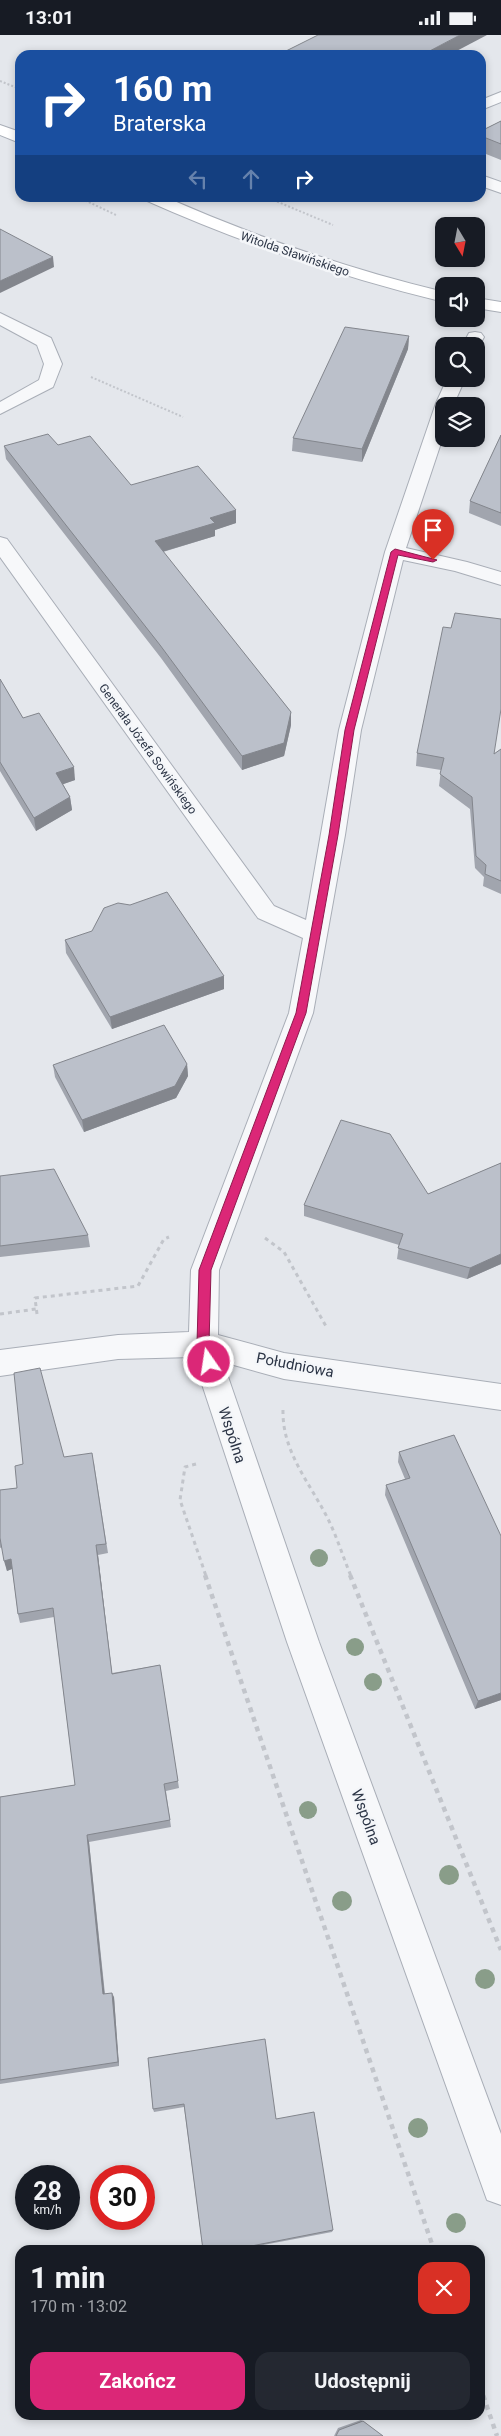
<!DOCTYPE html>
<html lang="pl">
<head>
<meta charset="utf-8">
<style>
  body { margin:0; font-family:Roboto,sans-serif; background:#242831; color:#f1f3f6; height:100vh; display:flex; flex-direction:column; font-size:19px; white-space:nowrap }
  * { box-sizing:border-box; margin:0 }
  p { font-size:16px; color:#9ea1a6 }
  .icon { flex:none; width:28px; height:28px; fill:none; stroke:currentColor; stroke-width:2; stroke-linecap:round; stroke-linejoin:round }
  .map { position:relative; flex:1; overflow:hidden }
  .details { position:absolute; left:15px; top:2210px; width:470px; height:175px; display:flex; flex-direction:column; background:#171b24; border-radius:15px; box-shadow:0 2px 8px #0003 }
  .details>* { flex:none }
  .banner { position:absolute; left:15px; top:15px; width:471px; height:152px; border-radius:15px; box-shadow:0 2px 8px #0003; background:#1a4fa0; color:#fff; overflow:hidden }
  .needle { width:32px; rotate:170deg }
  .fabs { position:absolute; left:435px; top:182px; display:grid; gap:10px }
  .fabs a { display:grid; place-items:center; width:50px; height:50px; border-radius:10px; background:#171b24; box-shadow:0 2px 8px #0003; font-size:25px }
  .speed { position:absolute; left:15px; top:2130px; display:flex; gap:10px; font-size:25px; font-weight:700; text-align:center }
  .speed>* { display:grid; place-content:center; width:65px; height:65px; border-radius:50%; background:#171b24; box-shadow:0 2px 8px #0003; line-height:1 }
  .speed small { font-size:12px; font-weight:400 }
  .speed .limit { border:8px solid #d22; background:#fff; color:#111 }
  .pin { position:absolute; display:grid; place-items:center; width:42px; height:42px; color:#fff; margin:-51px -21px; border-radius:50% 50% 50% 0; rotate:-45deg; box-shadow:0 0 5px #0007 }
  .pin .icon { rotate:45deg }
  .me { position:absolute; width:55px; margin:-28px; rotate:347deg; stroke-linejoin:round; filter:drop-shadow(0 0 4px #0008) }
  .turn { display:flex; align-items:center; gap:18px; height:105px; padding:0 15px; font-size:22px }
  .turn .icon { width:65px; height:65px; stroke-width:2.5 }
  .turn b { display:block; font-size:35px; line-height:42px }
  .lanes { display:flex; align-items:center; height:48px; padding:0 15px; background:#0003; justify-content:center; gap:25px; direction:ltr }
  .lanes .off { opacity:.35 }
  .round { display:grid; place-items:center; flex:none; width:52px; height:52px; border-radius:15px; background:#242831 }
  .overview { display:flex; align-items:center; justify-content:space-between; height:85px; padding:0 15px }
  h1 { font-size:30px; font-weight:700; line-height:38px }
  .cta { display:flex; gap:10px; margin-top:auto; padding:10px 15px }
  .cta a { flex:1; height:58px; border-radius:15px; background:#db2777; color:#fff; font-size:20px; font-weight:700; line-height:58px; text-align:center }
  .cta a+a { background:#242831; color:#f1f3f6 }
  .status { display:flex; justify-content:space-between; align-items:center; height:35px; padding:0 25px; background:#171b24; direction:ltr }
  .status svg { height:14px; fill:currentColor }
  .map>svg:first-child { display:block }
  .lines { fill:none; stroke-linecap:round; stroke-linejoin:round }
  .lane-casing { stroke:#a9aeb7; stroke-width:2 }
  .street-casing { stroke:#a9aeb7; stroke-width:2 }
  .secondary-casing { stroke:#a9aeb7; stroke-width:2 }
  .path-far2 { stroke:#c2c5cb; stroke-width:2; stroke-dasharray:2 2; stroke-linecap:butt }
  .path-far1 { stroke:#c2c5cb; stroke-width:3; stroke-dasharray:4 4; stroke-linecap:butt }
  .path { stroke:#c2c5cb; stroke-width:4.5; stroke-dasharray:5 5; stroke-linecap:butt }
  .lane { fill:#f7f8fa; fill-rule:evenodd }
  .street { fill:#f7f8fa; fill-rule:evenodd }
  .secondary { fill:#fff; fill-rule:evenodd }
  .tree { fill:#899d89 }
  .wall { fill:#a1a5ae }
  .shaded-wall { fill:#83868d }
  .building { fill:#bbc0ca; stroke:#83868d }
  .route { fill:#db2777; stroke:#8e194d }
  .labels { text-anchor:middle; stroke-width:5; stroke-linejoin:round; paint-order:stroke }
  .far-street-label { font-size:12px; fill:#2b3445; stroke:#f4f6f9 }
  .street-label { font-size:15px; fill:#2b3445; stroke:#f4f6f9 }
</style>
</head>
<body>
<div class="status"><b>13:01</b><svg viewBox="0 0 49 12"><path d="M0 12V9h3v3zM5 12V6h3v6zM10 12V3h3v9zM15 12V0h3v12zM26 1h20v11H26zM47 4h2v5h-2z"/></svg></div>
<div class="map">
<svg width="501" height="2401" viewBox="0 0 501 2401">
  <rect width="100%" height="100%" fill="#e4e7ec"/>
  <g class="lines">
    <!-- lane casing -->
    <g class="lane-casing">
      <g id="lane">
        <polygon points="501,57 501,67 481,75 481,65"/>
        <polygon points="481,140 501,147 501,158 481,151"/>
      </g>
    </g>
    <!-- street casing -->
    <g class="street-casing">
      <g id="street">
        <polygon points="0,278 51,303 62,329 53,352 0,379 0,367 39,345 44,329 37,310 0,290"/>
        <polygon points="475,297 481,298 484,302 477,315 476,311 462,311 469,298"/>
        <polygon points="447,344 465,344 453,371 444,371 444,399 406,513 467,527 501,537 501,550 455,536 403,525 361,695 345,800 313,978 219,1235 218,1300 284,1318 501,1349 501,1375 284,1344 223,1327 319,1607 501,2099 501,2170 487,2165 482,2151 287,1607 193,1322 118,1324 0,1341 0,1315 118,1300 189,1297 191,1235 289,978 303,903 258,883 0,522 0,502 7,504 274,871 306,885 339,695 385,517 436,368"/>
      </g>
    </g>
    <!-- secondary casing -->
    <g class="secondary-casing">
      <g id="secondary">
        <polygon points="0,90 20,97 20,108 0,100"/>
        <path d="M143,162h22c91,40 183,72 279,95v10c-103,-25 -202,-59 -299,-102z"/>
        <polygon points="476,263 501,267 501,277 476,273"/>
      </g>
    </g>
    <!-- path-far2 -->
    <g class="path-far2">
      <polyline points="0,46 20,54"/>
      <polyline points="78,162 116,180"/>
      <polyline points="266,162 333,190"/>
      <polyline points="91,342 183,382"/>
    </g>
    <!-- path-far1 -->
    <g class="path-far1">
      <polyline points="265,1203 284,1217 327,1293"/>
      <polyline points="0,1279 36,1274"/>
      <polyline points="37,1279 35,1263 138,1251 164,1204 169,1202"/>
      <path d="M283,1375c-1,42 27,73 45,109 9,18 15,38 23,57"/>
      <polyline points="196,1429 185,1432 180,1465 206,1541"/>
    </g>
    <!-- path -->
    <g class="path">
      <polyline points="205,1540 434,2215"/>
      <polyline points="350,1540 501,1915"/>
      <polyline points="480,2351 497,2401"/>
    </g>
    <!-- lane -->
    <use href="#lane" class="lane"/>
    <!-- street -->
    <use href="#street" class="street"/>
    <!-- secondary -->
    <use href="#secondary" class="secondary"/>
  </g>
  <!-- trees -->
  <g class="tree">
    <circle cx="319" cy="1523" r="9"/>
    <circle cx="355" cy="1612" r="9"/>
    <circle cx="373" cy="1647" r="9"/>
    <circle cx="308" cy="1775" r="9"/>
    <circle cx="449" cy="1840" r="10"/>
    <circle cx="342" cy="1866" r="10"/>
    <circle cx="485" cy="1944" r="10"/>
    <circle cx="418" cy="2093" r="10"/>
    <circle cx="456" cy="2188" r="10"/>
  </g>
  <!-- wall -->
  <g class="wall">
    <polygon points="501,86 501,125 481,117 481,96"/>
    <polygon points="409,301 408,314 362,427 292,416 293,403"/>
    <polygon points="501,400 501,491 469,478 470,466"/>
    <polygon points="58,410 131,450 236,475 236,488 215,495 215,501 163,517 291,677 291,690 284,721 242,735 161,623 6,424 4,411"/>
    <polygon points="0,644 23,683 75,745 63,749 70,762 72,775 36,796 0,736"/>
    <polygon points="501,714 501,859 483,851 484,842 475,833 470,774 439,751 441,735 416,731 417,718 494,719"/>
    <polygon points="65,905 224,941 224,954 112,994 66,918"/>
    <polygon points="187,1029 188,1041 176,1063 84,1097 55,1042 53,1030"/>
    <polygon points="501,1128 501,1229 467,1244 397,1224 399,1210 304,1181 304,1170 428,1159"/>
    <polygon points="0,1141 88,1200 90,1212 0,1222"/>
    <polygon points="454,1400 501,1665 475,1674 385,1460 386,1450 405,1444 398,1427 399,1417"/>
    <polygon points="64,1422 94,1428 108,1518 98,1520 112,1638 160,1630 179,1753 166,1756 171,1792 89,1807 105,1959 114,1962 119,2031 0,2049 0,1762 75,1750 54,1582 20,1588 18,1579 12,1534 7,1536 2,1512 0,1513 0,1455 17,1453"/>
    <polygon points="148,2023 276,2084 333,2195 332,2197 237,2215 203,2215 184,2072 154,2077 153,2074"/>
    <polygon points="361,2385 383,2401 334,2401 338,2393"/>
  </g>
  <!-- shaded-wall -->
  <g class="shaded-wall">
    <polygon points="460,0 487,0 449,20 422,20"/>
    <polygon points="53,222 54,232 0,258 0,246"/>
    <polygon points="409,301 408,314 362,427 362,414"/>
    <polygon points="236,475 236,488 215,495 215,501 155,519 155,506 210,483"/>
    <polygon points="291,677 291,690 284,721 242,735 242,721"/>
    <polygon points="74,732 75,745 58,751 56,738"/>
    <polygon points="70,762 72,775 36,796 34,783"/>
    <polygon points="224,941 224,954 112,994 110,982"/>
    <polygon points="187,1029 188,1041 176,1063 84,1097 82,1085"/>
    <polygon points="501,1219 501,1229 467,1244 470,1233"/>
    <polygon points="96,1510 98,1520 113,1647 112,1639"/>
    <polygon points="11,1524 14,1533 7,1536 4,1526"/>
    <polygon points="501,1658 501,1665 475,1674 478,1666"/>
    <polygon points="87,1800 89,1807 105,1964 103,1959"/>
    <polygon points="112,1958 114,1962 119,2031 118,2027"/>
  </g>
  <!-- building -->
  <g class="building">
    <polygon points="318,0 460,0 422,20 278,20"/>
    <polygon points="501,86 501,109 481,101 481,96"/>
    <polygon points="0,194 53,222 0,246"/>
    <polygon points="345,292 409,301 362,414 293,403"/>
    <polygon points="48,399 58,410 90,401 131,450 198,431 236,475 210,483 215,488 155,506 291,677 284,708 242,721 160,610 4,411"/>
    <polygon points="501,400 501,478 470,466"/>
    <polygon points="455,578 501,584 501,674 494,719 501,714 501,846 485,839 486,830 476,821 472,762 440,739 444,723 417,718 443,592 451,593"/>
    <polygon points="0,644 23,683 39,678 74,732 56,738 70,762 34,783 0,727"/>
    <polygon points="167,857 224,941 110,982 65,905 92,896 104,873 118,868 130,870"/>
    <polygon points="164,990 187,1029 175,1051 82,1085 53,1030"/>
    <polygon points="341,1085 390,1099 428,1159 501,1128 501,1219 470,1233 398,1213 403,1199 304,1170"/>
    <polygon points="54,1134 88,1200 0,1211 0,1141"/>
    <polygon points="40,1333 64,1422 92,1418 106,1509 96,1510 112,1639 160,1630 178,1746 164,1749 170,1785 87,1800 103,1959 112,1958 118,2027 0,2045 0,1762 75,1750 53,1573 18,1579 11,1524 4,1526 0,1503 0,1455 17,1453 15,1431 23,1429 14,1338"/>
    <polygon points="454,1400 501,1501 501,1658 478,1666 386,1450 410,1443 399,1417"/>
    <polygon points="265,2004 276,2084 314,2077 333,2195 231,2215 203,2215 184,2069 153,2074 148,2023"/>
    <polygon points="363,2386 383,2401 336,2401 339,2395"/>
  </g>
  <!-- route -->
  <polygon class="route" points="395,514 437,525 433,527 398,520 354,695 338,800 306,978 211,1235 209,1309 215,1327 209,1332 205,1331 197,1309 199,1235 296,978 329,800 345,695 391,517"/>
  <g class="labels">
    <!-- far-street labels -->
    <g class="far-street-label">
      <text transform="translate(295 219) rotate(19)" y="4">Witolda Sławińskiego</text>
      <text transform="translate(148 714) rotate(54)" y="4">Generała Józefa Sowińskiego</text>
    </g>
    <!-- street labels -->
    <g class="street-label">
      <text transform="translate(295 1330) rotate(11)" y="5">Południowa</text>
      <text transform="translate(232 1400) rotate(72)" y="5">Wspólna</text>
      <text transform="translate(366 1782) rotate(70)" y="5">Wspólna</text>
    </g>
  </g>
</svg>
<div class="fabs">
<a><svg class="needle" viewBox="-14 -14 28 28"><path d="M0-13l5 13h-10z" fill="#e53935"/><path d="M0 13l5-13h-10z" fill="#9ea1a6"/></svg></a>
<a><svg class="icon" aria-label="sound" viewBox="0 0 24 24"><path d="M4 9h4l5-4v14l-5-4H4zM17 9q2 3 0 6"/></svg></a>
<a><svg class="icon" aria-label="search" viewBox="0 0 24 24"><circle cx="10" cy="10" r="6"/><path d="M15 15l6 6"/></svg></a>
<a><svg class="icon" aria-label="layers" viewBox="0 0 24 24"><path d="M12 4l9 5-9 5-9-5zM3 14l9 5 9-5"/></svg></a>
</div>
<div class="speed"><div>28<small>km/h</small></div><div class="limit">30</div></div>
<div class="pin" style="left:433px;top:525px;background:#d93025"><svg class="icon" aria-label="arrive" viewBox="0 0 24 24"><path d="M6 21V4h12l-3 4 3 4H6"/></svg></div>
<svg class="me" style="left:209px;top:1327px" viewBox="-20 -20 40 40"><circle r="17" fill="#db2777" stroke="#fff" stroke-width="3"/><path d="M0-11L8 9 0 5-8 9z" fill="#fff"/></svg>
<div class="banner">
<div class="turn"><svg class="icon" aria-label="right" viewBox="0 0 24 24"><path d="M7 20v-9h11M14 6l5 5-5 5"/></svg><div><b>160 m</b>Braterska</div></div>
<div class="lanes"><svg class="icon off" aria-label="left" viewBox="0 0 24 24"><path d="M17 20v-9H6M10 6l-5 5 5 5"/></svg><svg class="icon off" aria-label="ahead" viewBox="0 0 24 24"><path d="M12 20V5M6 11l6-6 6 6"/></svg><svg class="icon" aria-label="right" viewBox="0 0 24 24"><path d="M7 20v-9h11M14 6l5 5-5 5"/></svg></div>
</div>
<section class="details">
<div class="overview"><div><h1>1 min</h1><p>170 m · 13:02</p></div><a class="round" style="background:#d93025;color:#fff"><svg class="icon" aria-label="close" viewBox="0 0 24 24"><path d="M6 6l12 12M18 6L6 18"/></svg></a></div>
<div class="cta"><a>Zakończ</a><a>Udostępnij</a></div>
</section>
</div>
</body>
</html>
